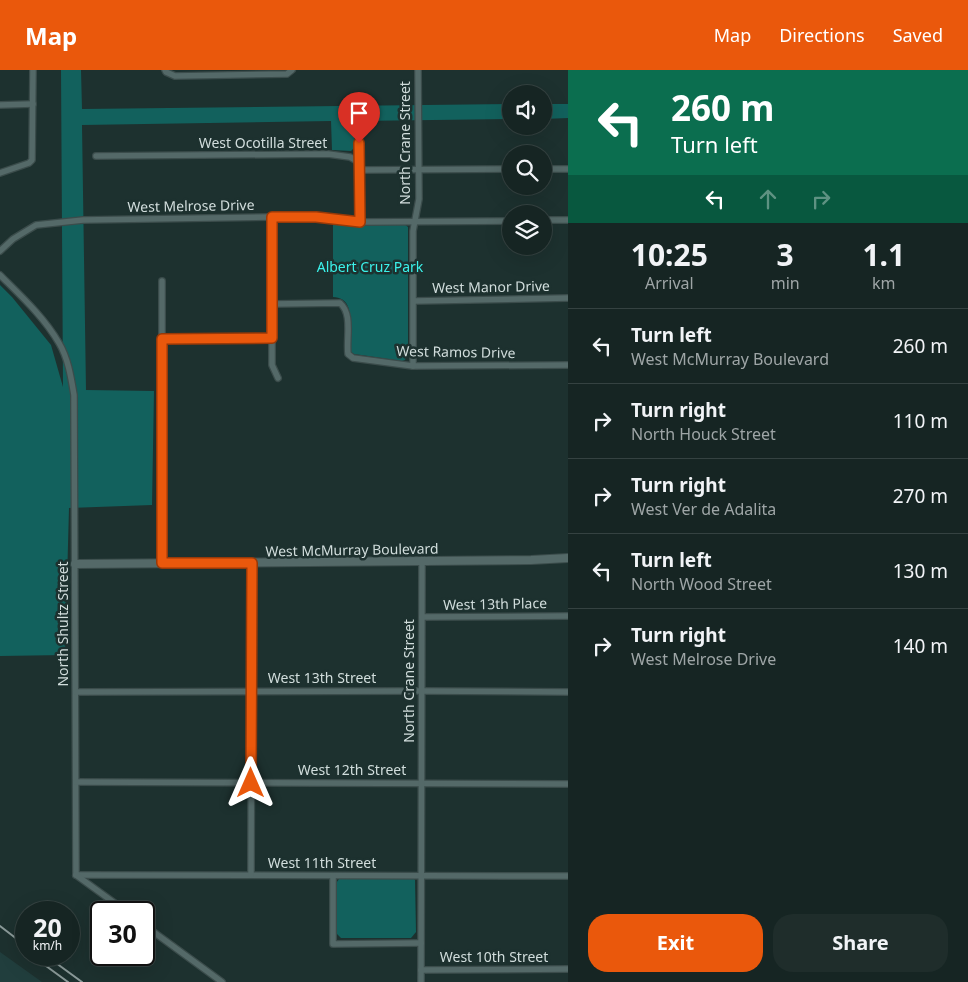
<!DOCTYPE html>
<html lang="en">
<head>
<meta charset="utf-8">
<style>
  body { margin:0; font-family:"Noto Sans",sans-serif; background:#1f2d2b; color:#f1f3f6; height:100vh; display:flex; flex-direction:column; font-size:19px; white-space:nowrap }
  * { box-sizing:border-box; margin:0 }
  p { font-size:16px; color:#9ea5a6 }
  .icon { flex:none; width:28px; height:28px; fill:none; stroke:currentColor; stroke-width:2; stroke-linecap:round; stroke-linejoin:round }
  .map { position:relative; flex:1; overflow:hidden }
  .side { display:flex; flex-direction:column; background:#162523; width:400px }
  .side>* { flex:none }
  .guide { background:#0b6e4f; color:#fff; overflow:hidden }
  .tools { position:absolute; left:502px; top:15px; display:grid; gap:10px }
  .tools a { display:grid; place-items:center; width:50px; height:50px; border-radius:50%; background:#162523; box-shadow:0 5px 20px #0002,0 0 0 1px #354241; font-size:25px }
  .speed { position:absolute; left:15px; top:831px; display:flex; gap:10px; font-size:25px; font-weight:700; text-align:center }
  .speed>* { display:grid; place-content:center; width:65px; height:65px; border-radius:50%; background:#162523; box-shadow:0 5px 20px #0002,0 0 0 1px #354241; line-height:1 }
  .speed small { font-size:12px; font-weight:400 }
  .speed .limit { border:2px solid #111; border-radius:8px; background:#fff; color:#111 }
  .pin { position:absolute; display:grid; place-items:center; width:42px; height:42px; color:#fff; margin:-51px -21px; border-radius:50% 50% 50% 0; rotate:-45deg; box-shadow:0 0 5px #0007 }
  .pin .icon { rotate:45deg }
  .me { position:absolute; width:55px; margin:-28px; rotate:0deg; stroke-linejoin:round; filter:drop-shadow(0 0 4px #0008) }
  .turn { display:flex; align-items:center; gap:18px; height:105px; padding:0 20px; font-size:22px }
  .turn .icon { width:65px; height:65px; stroke-width:2.5 }
  .turn b { display:block; font-size:35px; line-height:42px }
  .lanes { display:flex; align-items:center; height:48px; padding:0 20px; background:#0003; justify-content:center; gap:25px; direction:ltr }
  .lanes .off { opacity:.35 }
  .eta { display:flex; justify-content:space-evenly; align-items:center; height:85px; text-align:center }
  .eta b { font-size:30px; font-weight:700; line-height:35px }
  .button { display:flex; gap:10px; margin-top:auto; padding:10px 20px }
  .button a { flex:1; height:58px; border-radius:20px; background:#ea580c; color:#fff; font-size:20px; font-weight:700; line-height:58px; text-align:center }
  .button a+a { background:#1f2d2b; color:#f1f3f6 }
  ul { padding:0; list-style:none }
  li { display:flex; align-items:center; gap:15px; height:75px; padding:0 20px; border-top:1px solid #354241 }
  li div { flex:1 }
  li b { display:block; font-size:19px }
  li em { font-style:normal }
  header { display:flex; align-items:center; gap:30px; box-sizing:border-box; height:70px; padding:0 25px; background:#ea580c; color:#fff }
  header strong { font-size:24px }
  nav { display:flex; gap:28px; margin-inline-start:auto; font-size:18px }
  main { display:flex; flex:1; min-height:0 }
  .map>svg:first-child { display:block }
  .built { fill:#213e3d }
  .green { fill:#12615d }
  .lines { fill:none; stroke-linecap:round; stroke-linejoin:round }
  .minor-casing { stroke:#3b4c4b; stroke-width:8 }
  .tertiary-casing { stroke:#3b4c4b; stroke-width:10 }
  .minor { stroke:#546968; stroke-width:5.5 }
  .tertiary { stroke:#546968; stroke-width:8 }
  .rail { stroke:#8b9a99; stroke-width:2 }
  .route-casing { stroke:#983908; stroke-width:12 }
  .route { stroke:#ea580c; stroke-width:9 }
  .labels { text-anchor:middle; stroke-width:5; stroke-linejoin:round; paint-order:stroke }
  .street-label { font-size:14px; fill:#d1dddc; stroke:#1d312f }
  .park-label { font-size:14px; fill:#3bf2ea; stroke:#1d312f }
</style>
</head>
<body>
<header>
<strong>Map</strong>
<nav><a>Map</a><a>Directions</a><a>Saved</a></nav>
</header>
<main>
<div class="map">
<svg width="568" height="912" viewBox="0 0 568 912">
  <rect width="100%" height="100%" fill="#1d312f"/>
  <!-- built -->
  <polygon class="built" points="0,882 42,912 0,912"/>
  <!-- green -->
  <g class="green">
    <polygon points="61,0 81,0 82,39 511,34 511,49 357,51 353,54 355,76 353,79 351,81 332,80 331,51 82,55 86,320 154,321 152,435 69,438 65,585 0,586 0,215 12,227 51,275 63,317"/>
    <polygon points="544,34 568,34 568,48 544,49"/>
    <path d="M333,151l71,3 4,3v127l-3,6 -3,1 -48,-7 -3,-2c-5,-17 9,-54 -18,-55z"/>
    <polygon points="340,808 413,808 415,810 416,862 411,868 341,868 336,863 336,813"/>
  </g>
  <g class="lines">
    <!-- minor casing -->
    <g class="minor-casing">
      <g id="minor">
        <polyline points="165,0 166,2 175,6 287,4 292,0"/>
        <polyline points="0,35 33,34"/>
        <polyline points="359,60 360,152"/>
        <polyline points="96,86 328,84 350,87 357,91 360,100 511,99"/>
        <polyline points="544,99 568,99"/>
        <polyline points="0,103 29,93 32,90 33,0"/>
        <polyline points="272,147 272,295 278,308"/>
        <polyline points="544,150 568,150"/>
        <polyline points="0,181 13,169 36,155 83,150 272,147 316,147 360,152 511,151"/>
        <path d="M0,205c21,21 44,42 59,68 9,15 12,34 15,52l2,480"/>
        <polyline points="162,211 162,493"/>
        <polyline points="414,231 568,228"/>
        <path d="M272,234l68,-1c13,11 6,35 8,51l5,4 60,8 155,-1"/>
        <polyline points="162,269 272,268"/>
        <polyline points="413,296 413,161 419,129 418,0"/>
        <polyline points="422,547 568,546"/>
        <polyline points="76,622 421,621 568,622"/>
        <polyline points="76,712 568,714"/>
        <polyline points="76,805 568,806"/>
        <polyline points="76,805 127,842"/>
        <polyline points="251,805 252,493"/>
        <polyline points="333,806 333,874 421,873"/>
        <polyline points="144,855 222,912"/>
        <polyline points="421,900 568,899"/>
        <polyline points="421,912 422,491"/>
      </g>
    </g>
    <!-- tertiary casing -->
    <g class="tertiary-casing">
      <polyline id="tertiary" points="75,494 531,490 568,488"/>
    </g>
    <!-- minor -->
    <use href="#minor" class="minor"/>
    <!-- tertiary -->
    <use href="#tertiary" class="tertiary"/>
    <!-- rail -->
    <g class="rail">
      <polyline points="0,856 26,876"/>
      <polyline points="31,885 68,912"/>
      <polyline points="45,885 82,912"/>
    </g>
  </g>
  <g class="lines">
    <!-- route casing -->
    <g class="route-casing">
      <polyline id="route" points="251,713 252,493 162,493 162,269 272,268 272,147 316,147 360,152 359,73"/>
    </g>
    <!-- route -->
    <use href="#route" class="route"/>
  </g>
  <g class="labels">
    <!-- street labels -->
    <g class="street-label">
      <text x="263" y="78">West Ocotilla Street</text>
      <text transform="translate(405 73) rotate(-90)" y="5">North Crane Street</text>
      <text transform="translate(191 136) rotate(-1)" y="5">West Melrose Drive</text>
      <text transform="translate(491 217) rotate(-1)" y="5">West Manor Drive</text>
      <text transform="translate(456 282) rotate(1)" y="5">West Ramos Drive</text>
      <text transform="translate(352 480) rotate(-1)" y="5">West McMurray Boulevard</text>
      <text transform="translate(495 534) rotate(-1)" y="5">West 13th Place</text>
      <text transform="translate(63 554) rotate(-90)" y="5">North Shultz Street</text>
      <text x="322" y="613">West 13th Street</text>
      <text transform="translate(409 611) rotate(-90)" y="5">North Crane Street</text>
      <text x="352" y="705">West 12th Street</text>
      <text x="322" y="798">West 11th Street</text>
      <text x="494" y="892">West 10th Street</text>
    </g>
    <!-- park labels -->
    <g class="park-label">
      <text x="370" y="202">Albert Cruz Park</text>
    </g>
  </g>
</svg>
<div class="tools">
<a><svg class="icon" aria-label="sound" viewBox="0 0 24 24"><path d="M4 9h4l5-4v14l-5-4H4zM17 9q2 3 0 6"/></svg></a>
<a><svg class="icon" aria-label="search" viewBox="0 0 24 24"><circle cx="10" cy="10" r="6"/><path d="M15 15l6 6"/></svg></a>
<a><svg class="icon" aria-label="layers" viewBox="0 0 24 24"><path d="M12 4l9 5-9 5-9-5zM3 14l9 5 9-5"/></svg></a>
</div>
<div class="speed"><div>20<small>km/h</small></div><div class="limit">30</div></div>
<div class="pin" style="left:359px;top:73px;background:#d93025"><svg class="icon" aria-label="arrive" viewBox="0 0 24 24"><path d="M6 21V4h12l-3 4 3 4H6"/></svg></div>
<svg class="me" style="left:251px;top:713px" viewBox="-20 -20 40 40"><path d="M0-17L14 15 0 8-14 15z" fill="#ea580c" stroke="#fff" stroke-width="4"/></svg>
</div>
<section class="side">
<div class="guide">
<div class="turn"><svg class="icon" aria-label="left" viewBox="0 0 24 24"><path d="M17 20v-9H6M10 6l-5 5 5 5"/></svg><div><b>260 m</b>Turn left</div></div>
<div class="lanes"><svg class="icon" aria-label="left" viewBox="0 0 24 24"><path d="M17 20v-9H6M10 6l-5 5 5 5"/></svg><svg class="icon off" aria-label="ahead" viewBox="0 0 24 24"><path d="M12 20V5M6 11l6-6 6 6"/></svg><svg class="icon off" aria-label="right" viewBox="0 0 24 24"><path d="M7 20v-9h11M14 6l5 5-5 5"/></svg></div>
</div>
<div class="eta">
<div><b>10:25</b><p>Arrival</p></div>
<div><b>3</b><p>min</p></div>
<div><b>1.1</b><p>km</p></div>
</div>
<ul>
<li><svg class="icon" aria-label="left" viewBox="0 0 24 24"><path d="M17 20v-9H6M10 6l-5 5 5 5"/></svg><div><b>Turn left</b><p>West McMurray Boulevard</p></div><em>260 m</em></li>
<li><svg class="icon" aria-label="right" viewBox="0 0 24 24"><path d="M7 20v-9h11M14 6l5 5-5 5"/></svg><div><b>Turn right</b><p>North Houck Street</p></div><em>110 m</em></li>
<li><svg class="icon" aria-label="right" viewBox="0 0 24 24"><path d="M7 20v-9h11M14 6l5 5-5 5"/></svg><div><b>Turn right</b><p>West Ver de Adalita</p></div><em>270 m</em></li>
<li><svg class="icon" aria-label="left" viewBox="0 0 24 24"><path d="M17 20v-9H6M10 6l-5 5 5 5"/></svg><div><b>Turn left</b><p>North Wood Street</p></div><em>130 m</em></li>
<li><svg class="icon" aria-label="right" viewBox="0 0 24 24"><path d="M7 20v-9h11M14 6l5 5-5 5"/></svg><div><b>Turn right</b><p>West Melrose Drive</p></div><em>140 m</em></li>
</ul>
<div class="button"><a>Exit</a><a>Share</a></div>
</section>
</main>
</body>
</html>
